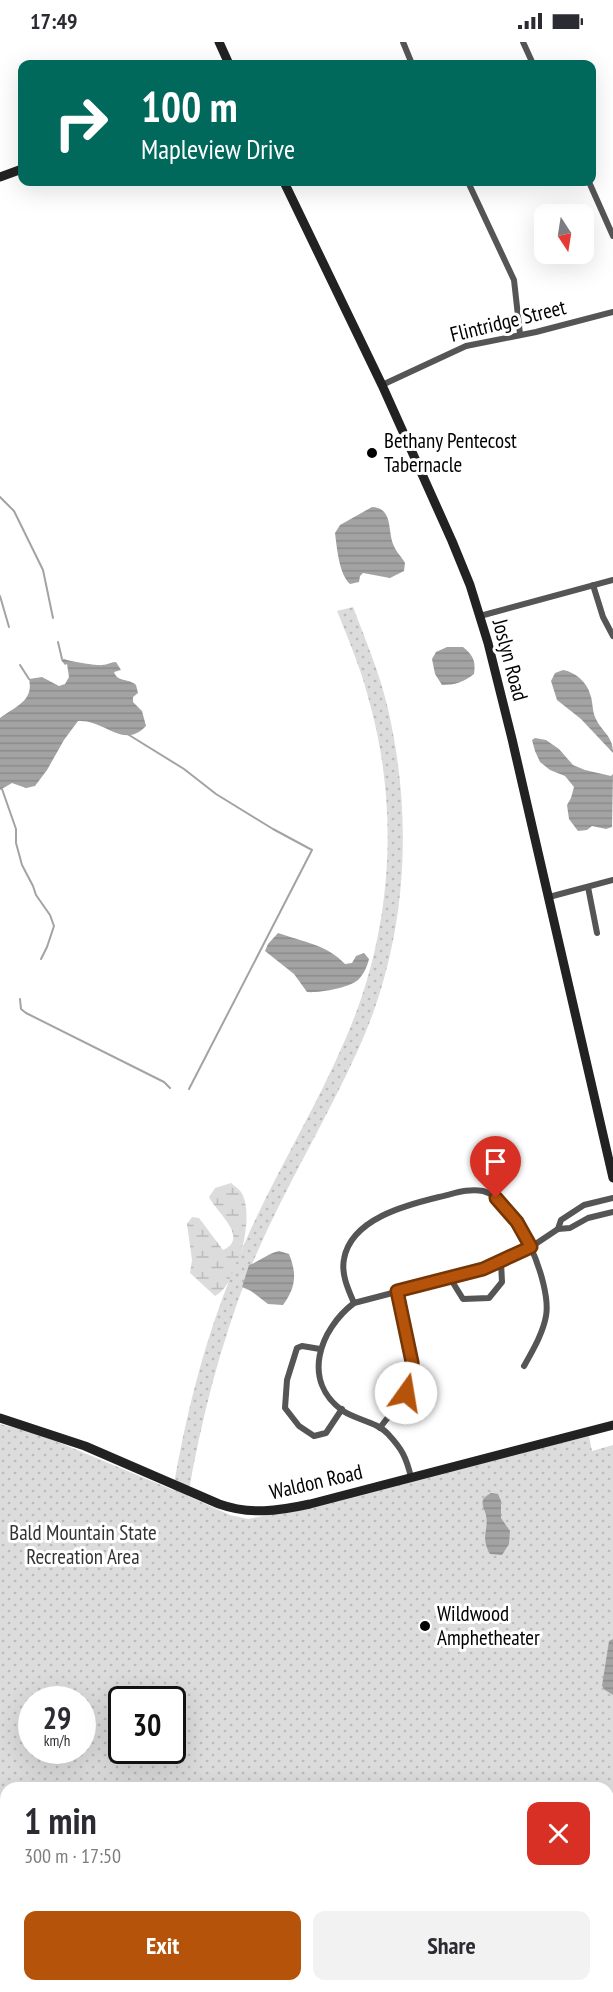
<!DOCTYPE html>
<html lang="en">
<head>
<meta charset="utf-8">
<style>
  body { margin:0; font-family:"PT Sans Narrow",sans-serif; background:#f2f2f3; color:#2b2b33; height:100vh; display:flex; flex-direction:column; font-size:22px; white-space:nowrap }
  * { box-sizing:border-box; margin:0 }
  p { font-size:20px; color:#7c7c81 }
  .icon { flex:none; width:33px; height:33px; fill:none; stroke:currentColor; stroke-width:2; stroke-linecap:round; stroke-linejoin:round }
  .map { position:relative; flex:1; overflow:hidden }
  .side { position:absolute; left:0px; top:1740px; width:614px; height:210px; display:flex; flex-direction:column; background:#fff; border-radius:18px 18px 0 0; box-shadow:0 6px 24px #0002 }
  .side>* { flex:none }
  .hud { position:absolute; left:18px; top:18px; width:578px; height:126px; border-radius:12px; box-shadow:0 6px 24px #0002; background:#00695c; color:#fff; overflow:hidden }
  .needle { width:39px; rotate:168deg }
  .tools { position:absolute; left:534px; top:162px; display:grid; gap:12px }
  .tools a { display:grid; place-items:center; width:60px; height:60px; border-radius:12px; background:#fff; box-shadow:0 6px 24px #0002; font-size:30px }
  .speed { position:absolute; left:18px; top:1644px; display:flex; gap:12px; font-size:30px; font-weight:700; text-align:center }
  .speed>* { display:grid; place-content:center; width:78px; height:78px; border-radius:50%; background:#fff; box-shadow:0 6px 24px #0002; line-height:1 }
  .speed small { font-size:15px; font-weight:400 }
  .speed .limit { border:3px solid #111; border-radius:9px; background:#fff; color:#111 }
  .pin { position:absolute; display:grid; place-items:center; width:51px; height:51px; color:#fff; margin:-62px -26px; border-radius:50% 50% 50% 0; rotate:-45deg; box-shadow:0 0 6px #0007 }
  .pin .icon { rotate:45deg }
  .me { position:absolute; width:66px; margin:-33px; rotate:13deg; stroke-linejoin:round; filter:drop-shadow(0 0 4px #0008) }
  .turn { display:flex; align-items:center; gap:21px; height:126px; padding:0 24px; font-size:27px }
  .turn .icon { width:78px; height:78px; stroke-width:2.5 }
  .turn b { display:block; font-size:42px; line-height:51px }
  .round { display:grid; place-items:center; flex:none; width:63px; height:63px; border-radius:12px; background:#f2f2f3 }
  .summary { display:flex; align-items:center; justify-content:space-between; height:102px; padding:0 24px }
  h1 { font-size:36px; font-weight:700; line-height:45px }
  .primary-button { display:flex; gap:12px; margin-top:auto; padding:12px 24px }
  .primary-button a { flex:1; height:69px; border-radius:12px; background:#b45309; color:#fff; font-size:24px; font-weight:700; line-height:69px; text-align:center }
  .primary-button a+a { background:#f2f2f3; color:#2b2b33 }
  .status { display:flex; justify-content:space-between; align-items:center; height:42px; padding:0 30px; background:#fff; direction:ltr }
  .status svg { height:16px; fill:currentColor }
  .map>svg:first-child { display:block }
  .wetland { fill:url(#wetland-marsh) }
  .park { fill:url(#park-dots); fill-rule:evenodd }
  .water { fill:url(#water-rules) }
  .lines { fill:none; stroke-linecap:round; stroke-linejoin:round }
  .stream { stroke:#a3a3a3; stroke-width:2 }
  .street { stroke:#555; stroke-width:6 }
  .secondary { stroke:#222; stroke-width:9 }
  .route-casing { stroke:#753606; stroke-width:15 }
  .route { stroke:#b45309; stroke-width:10 }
  .poi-dot { fill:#000; stroke:#fff; stroke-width:2 }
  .labels { text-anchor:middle; stroke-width:6; stroke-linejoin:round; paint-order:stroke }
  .street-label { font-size:21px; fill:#000; stroke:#fff }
  .poi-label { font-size:21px; fill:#000; stroke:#fff; text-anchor:start }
  .park-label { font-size:21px; fill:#333; stroke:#fff }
</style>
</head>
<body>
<div class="status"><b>17:49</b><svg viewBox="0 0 49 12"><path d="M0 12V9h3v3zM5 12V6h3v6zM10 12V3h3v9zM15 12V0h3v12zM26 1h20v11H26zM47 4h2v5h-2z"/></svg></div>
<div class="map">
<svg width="613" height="1950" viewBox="0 0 613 1950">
  <defs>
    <pattern id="wetland-marsh" width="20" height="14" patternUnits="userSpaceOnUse" patternTransform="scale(1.5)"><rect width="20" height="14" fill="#dcdcdc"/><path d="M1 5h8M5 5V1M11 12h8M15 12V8" fill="none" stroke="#bbb"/></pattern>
    <pattern id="park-dots" width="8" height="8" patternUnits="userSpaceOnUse" patternTransform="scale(1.5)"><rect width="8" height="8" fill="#dcdcdc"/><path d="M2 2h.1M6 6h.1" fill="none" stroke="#bbb" stroke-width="1.8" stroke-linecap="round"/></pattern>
    <pattern id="water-rules" width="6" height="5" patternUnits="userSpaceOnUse" patternTransform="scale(1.5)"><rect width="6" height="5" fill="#a3a3a3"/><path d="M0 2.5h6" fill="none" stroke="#8b8b8b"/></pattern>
  </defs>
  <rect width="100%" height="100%" fill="#fff"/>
  <!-- wetland -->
  <path class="wetland" d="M231,1141c3,3 8,6 10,9 15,22 -3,93 -26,104l-25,-23 2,-13 -5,-36 5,-7 7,1 24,32c27,-12 -6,-37 -14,-53l6,-9z"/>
  <!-- park -->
  <path class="park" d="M353,565c13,34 27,67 35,102 26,113 19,234 -30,341 -34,75 -79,147 -110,224 -28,72 -47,146 -60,222l42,19 18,4 63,-12 278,-71 3,15 21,-6v454l-5,8v-119h-602v198h541l-5,6h-542v-568l39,10 134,56c13,-77 32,-152 62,-224 31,-78 77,-149 110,-226 46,-104 55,-223 26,-332 -8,-34 -21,-65 -34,-97zM32,1658h50v50h-50zM122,1658h50v50h-50z"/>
  <!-- water -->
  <g class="water">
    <path d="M372,465c22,1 15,25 22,39 2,6 8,11 11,17l-1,8 -14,7 -27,-5 -3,3 -1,6 -9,2c-11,-10 -13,-36 -15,-51l5,-8z"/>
    <path d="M447,605h16c10,8 13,14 11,27 -10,8 -19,11 -32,11l-7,-11 -3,-15 4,-7z"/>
    <path d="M64,617c4,2 34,7 38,6 6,0 8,-3 14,-3l5,8 -7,2c4,11 15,6 22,13l2,8 -5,4v5l9,9 4,15c-22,24 -42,-7 -68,-5l-14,19 -17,30 -12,16 -9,2 -14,-5 -12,7v-72c16,-12 34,-17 29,-39l13,-2 17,9 6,-2 4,-7 -2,-13 -2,1 -4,-5z"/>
    <path d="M563,628c12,2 24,12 27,24 3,7 2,16 5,23 7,16 18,18 18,36l-32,-34 -24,-19 -6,-19 4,-8z"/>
    <polygon points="535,696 546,698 559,707 573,723 585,728 611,734 613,732 612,785 606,787 592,784 587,788 578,789 569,777 567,763 571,756 574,745 565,734 550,728 540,720 535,709 532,698"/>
    <path d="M278,891c25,9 48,11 67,31l7,-1 4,-7 8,-3 5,6c-2,8 -5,15 -11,21 -9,8 -39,13 -51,12l-13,-18 -29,-23 3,-7z"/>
    <path d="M279,1209l10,3c8,20 7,33 -6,51l-15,-1 -17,-13 -9,-4 7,-22c11,-4 18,-11 30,-14z"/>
    <path d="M491,1451l7,1 3,7v17l9,13 -1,13 -7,11 -12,-1c-10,-18 -1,-23 -4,-39 -1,-5 -5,-10 -3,-15 1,-3 5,-5 8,-7z"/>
    <polygon points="613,1597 613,1653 605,1648 602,1644 609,1599"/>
    <polygon points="0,1890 6,1899 6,1934 0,1935"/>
  </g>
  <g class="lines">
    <!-- stream -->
    <g class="stream">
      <polyline points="0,455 14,469 43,528 53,576"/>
      <polyline points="0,554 9,585"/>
      <polyline points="58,600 62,617"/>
      <polyline points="20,623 29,637"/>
      <polyline points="129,693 184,727 216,752 273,787 312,808 189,1047"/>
      <polyline points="2,747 16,787 16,801 22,823 33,844 36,853 50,873 54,884 47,905 41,917"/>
      <polyline points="20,957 21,967 26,971 164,1040 170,1046"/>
    </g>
    <!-- street -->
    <g class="street">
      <polyline points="403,0 412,22"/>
      <polyline points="523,0 533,22"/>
      <polyline points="468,140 514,238 520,292"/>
      <polyline points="589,140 613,194"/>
      <polyline points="382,343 466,304 536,290 613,270"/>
      <polyline points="593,543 603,575 613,594"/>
      <polyline points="480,574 613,538"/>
      <polyline points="588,845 597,891"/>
      <polyline points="549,855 613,838"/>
      <polyline points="558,1187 561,1178 584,1163 613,1156"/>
      <polyline points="450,1236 463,1257 489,1256 502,1240 501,1220"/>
      <path d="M354,1261c-6,-14 -13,-29 -10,-44 7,-40 62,-54 95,-62 14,-3 29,-9 44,-6 34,8 69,93 63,125 -3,17 -13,34 -22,50"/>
      <polyline points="320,1307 302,1304 297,1306 287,1338 285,1366 299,1384 314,1394 326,1391 342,1367"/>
      <path d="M380,1386c8,-12 19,-22 26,-35 15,-27 -3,-73 -9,-102"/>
      <path d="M411,1435c-5,-20 -9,-28 -23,-43 -11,-12 -31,-14 -45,-23 -42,-30 -24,-81 11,-108l130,-34 47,-22 27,-18 12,-1 18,-10 25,-6"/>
      <polyline points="584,1944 591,1950"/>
    </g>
    <!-- secondary -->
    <g class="secondary">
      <polyline points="219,0 229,22"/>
      <polyline points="0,135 22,127"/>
      <polyline points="284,140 382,343 452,499 470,543 488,601 512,697 613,1136"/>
      <path d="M0,1376l85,28 134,58c31,11 59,7 91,0l303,-79"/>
      <polyline points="608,1893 613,1886"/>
      <polyline points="566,1950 571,1944"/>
    </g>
  </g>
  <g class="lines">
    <!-- route casing -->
    <g class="route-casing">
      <polyline id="route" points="406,1351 413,1332 412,1320 397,1249 483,1227 531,1205 517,1180 496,1156"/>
    </g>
    <!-- route -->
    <use href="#route" class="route"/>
  </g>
  <!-- markers -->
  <g class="poi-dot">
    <circle cx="372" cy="411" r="6"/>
    <circle cx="425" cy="1584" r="6"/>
  </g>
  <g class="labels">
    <!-- street labels -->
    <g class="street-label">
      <text transform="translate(508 279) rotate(-14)" y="7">Flintridge Street</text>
      <text transform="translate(510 618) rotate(75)" y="7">Joslyn Road</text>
      <text transform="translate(316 1440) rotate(-13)" y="7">Waldon Road</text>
    </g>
    <!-- poi labels -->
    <g class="poi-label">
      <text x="384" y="406">Bethany Pentecost<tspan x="384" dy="24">Tabernacle</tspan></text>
      <text x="437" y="1579">Wildwood<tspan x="437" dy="24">Amphetheater</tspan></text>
    </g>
    <!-- park labels -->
    <g class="park-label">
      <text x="83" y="1498">Bald Mountain State<tspan x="83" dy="24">Recreation Area</tspan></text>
    </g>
  </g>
</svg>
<div class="tools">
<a><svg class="needle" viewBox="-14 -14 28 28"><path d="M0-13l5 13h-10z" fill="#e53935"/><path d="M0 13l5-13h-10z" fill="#7c7c81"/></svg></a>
</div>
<div class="speed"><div>29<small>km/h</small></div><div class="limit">30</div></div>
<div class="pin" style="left:496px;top:1156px;background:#d93025"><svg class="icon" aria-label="arrive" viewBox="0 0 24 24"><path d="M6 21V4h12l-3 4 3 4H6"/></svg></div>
<svg class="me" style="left:406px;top:1351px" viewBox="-20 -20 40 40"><circle r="19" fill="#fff"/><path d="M0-13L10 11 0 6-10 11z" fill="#b45309"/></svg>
<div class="hud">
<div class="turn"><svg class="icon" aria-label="right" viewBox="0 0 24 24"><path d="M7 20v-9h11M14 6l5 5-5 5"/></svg><div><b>100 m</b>Mapleview Drive</div></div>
</div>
<section class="side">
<div class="summary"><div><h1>1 min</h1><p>300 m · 17:50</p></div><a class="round" style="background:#d93025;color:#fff"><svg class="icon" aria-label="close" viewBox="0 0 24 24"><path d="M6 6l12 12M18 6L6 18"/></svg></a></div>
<div class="primary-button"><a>Exit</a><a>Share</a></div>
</section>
</div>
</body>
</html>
